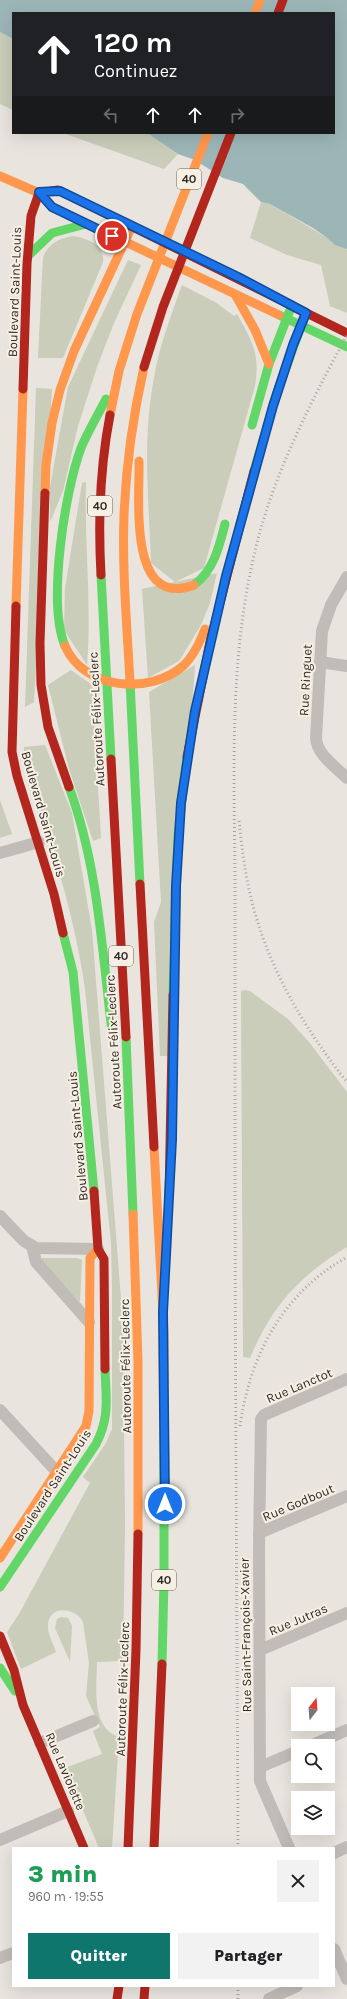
<!DOCTYPE html>
<html lang="fr">
<head>
<meta charset="utf-8">
<style>
  body { margin:0; font-family:Karla,sans-serif; background:#f2f2f2; color:#202124; height:100vh; display:flex; flex-direction:column; font-size:15px; white-space:nowrap }
  * { box-sizing:border-box; margin:0 }
  p { font-size:13px; color:#757577 }
  .icon { flex:none; width:22px; height:22px; fill:none; stroke:currentColor; stroke-width:2; stroke-linecap:round; stroke-linejoin:round }
  .map { position:relative; flex:1; overflow:hidden }
  .drawer { position:absolute; left:12px; top:1847px; width:323px; height:140px; display:flex; flex-direction:column; background:#fff; border-radius:0px; box-shadow:0 4px 16px #0002 }
  .drawer>* { flex:none }
  .guide { position:absolute; left:12px; top:12px; width:323px; height:122px; border-radius:0px; box-shadow:0 4px 16px #0002; background:#202124; color:#fff; overflow:hidden }
  .needle { width:26px; rotate:17deg }
  .controls { position:absolute; left:291px; top:1687px; display:grid; gap:8px }
  .controls a { display:grid; place-items:center; width:44px; height:44px; border-radius:0px; background:#fff; box-shadow:0 4px 16px #0002; font-size:20px }
  .pin { position:absolute; display:grid; place-items:center; width:34px; height:34px; color:#fff; margin:-17px; border:2px solid #fff; border-radius:50%; box-shadow:0 1px 4px #0007 }
  .me { position:absolute; width:44px; margin:-22px; rotate:0deg; stroke-linejoin:round; filter:drop-shadow(0 0 3px #0008) }
  .turn { display:flex; align-items:center; gap:14px; height:84px; padding:0 16px; font-size:18px }
  .turn .icon { width:52px; height:52px; stroke-width:2.5 }
  .turn b { display:block; font-size:28px; line-height:34px }
  .lanes { display:flex; align-items:center; height:38px; padding:0 16px; background:#0003; justify-content:center; gap:20px; direction:ltr }
  .lanes .off { opacity:.35 }
  .round { display:grid; place-items:center; flex:none; width:42px; height:42px; border-radius:0px; background:#f2f2f2 }
  .summary { display:flex; align-items:center; justify-content:space-between; height:68px; padding:0 16px }
  h1 { font-size:24px; font-weight:800; line-height:30px; color:#1e9e55 }
  .button { display:flex; gap:8px; margin-top:auto; padding:8px 16px }
  .button a { flex:1; height:46px; border-radius:0px; background:#0f766e; color:#fff; font-size:16px; font-weight:800; line-height:46px; text-align:center }
  .button a+a { background:#f2f2f2; color:#202124 }
  .map>svg:first-child { display:block }
  .green { fill:#c9cdb9 }
  .water { fill:#9cb6b8 }
  .lines { fill:none; stroke-linecap:round; stroke-linejoin:round }
  .street { stroke:#c1bcb7; stroke-width:12 }
  .fast { stroke:#63d668; stroke-width:9 }
  .slow { stroke:#ff974d; stroke-width:9 }
  .jam { stroke:#b3261e; stroke-width:9 }
  .rail { stroke:#a9a5a1; stroke-width:3; stroke-dasharray:1 3; stroke-linecap:butt }
  .route-casing { stroke:#114b97; stroke-width:10 }
  .route { stroke:#1a73e8; stroke-width:7 }
  .labels { text-anchor:middle; stroke-width:4; stroke-linejoin:round; paint-order:stroke }
  .shield { fill:#f6efe4; stroke:#6c655f; stroke-width:1 }
  .shield-label { font-size:12px; font-weight:bold; fill:#312a26 }
  .street-label { font-size:13px; fill:#312a26; stroke:#f6efe4 }
</style>
</head>
<body>
<div class="map">
<svg width="347" height="1999" viewBox="0 0 347 1999">
  <rect width="100%" height="100%" fill="#e9e4de"/>
  <!-- green -->
  <g class="green">
    <polygon points="0,32 13,39 13,110 0,104"/>
    <polygon points="63,133 147,133 178,154 164,169"/>
    <polygon points="261,202 270,204 326,237 347,246 347,313 330,306 321,265 287,255 250,238"/>
    <path d="M72,236c14,2 33,8 31,26l-40,96h-25l5,-101c6,-14 15,-18 29,-21z"/>
    <polygon points="128,260 141,265 114,323 97,367 78,426 63,491 50,522 50,487 68,387"/>
    <path d="M182,285l33,17 19,14 3,-2c16,29 23,39 18,72l-51,182 -29,14 -24,-19c-2,-62 -9,-124 3,-185 5,-32 17,-62 28,-93z"/>
    <polygon points="36,388 52,389 34,702 25,707"/>
    <path d="M86,482c-2,61 6,123 1,183l-23,-35 1,-42 17,-105z"/>
    <polygon points="217,573 210,603 201,625 179,661 148,678 142,589"/>
    <polygon points="195,665 168,1056 160,1056 154,922 161,902 149,692"/>
    <polygon points="71,670 92,685 101,838 93,841 69,769 48,685"/>
    <path d="M45,745l27,68 20,117 31,394 2,202 -2,135 -26,1c0,23 -7,66 22,75l-7,111h-13l-34,-80 37,-14 -9,-23 7,-4 -14,-31 3,-33 -6,-41c-7,-14 -34,-18 -35,3 -1,8 5,18 8,27l-35,17 -14,-37 12,-18 71,-131 -7,-6 23,-34 6,-14v-144l-1,-42 -26,-254c-11,-79 -37,-155 -61,-231v-11z"/>
    <polygon points="0,800 12,834 0,838"/>
    <path d="M245,990l5,1 38,28 21,23 38,50v155c-48,29 -75,59 -97,111l-7,-1 -2,-366z"/>
    <polygon points="42,1258 77,1258 82,1260 80,1302 41,1261"/>
    <polygon points="61,1617 68,1618 72,1626 70,1662 55,1628 57,1619"/>
  </g>
  <!-- water -->
  <polygon class="water" points="0,0 347,0 347,249 335,245 326,237 313,228 270,204 261,202 243,184 223,178 195,160 178,154 147,133 334,133 334,13 13,13 13,39 0,32"/>
  <g class="lines">
    <!-- street -->
    <g class="street">
      <path d="M347,577l-16,28 -9,26 -6,107c1,17 20,29 31,40"/>
      <polyline points="320,662 347,666"/>
      <polyline points="0,853 39,842"/>
      <polyline points="0,1216 24,1241 36,1248 98,1249"/>
      <polyline points="32,1246 36,1262 89,1322"/>
      <polyline points="0,1410 57,1472"/>
      <polyline points="259,1533 347,1496"/>
      <polyline points="260,1650 347,1613"/>
      <polyline points="40,1743 93,1721"/>
      <polyline points="310,1746 347,1730"/>
      <polyline points="260,1767 298,1751"/>
      <polyline points="0,1840 68,1811"/>
      <polyline points="289,1848 260,1781 259,1548 261,1419 264,1415 347,1379"/>
      <polyline points="334,1853 347,1847"/>
      <polyline points="334,1949 347,1979"/>
      <polyline points="0,1958 13,1953"/>
      <polyline points="269,1999 297,1986"/>
    </g>
    <!-- fast -->
    <g class="fast">
      <polyline points="28,256 52,233 86,224"/>
      <polyline points="279,315 347,347"/>
      <polyline points="252,425 269,364 292,305"/>
      <polyline points="254,471 277,392 306,313"/>
      <polyline points="101,575 111,759"/>
      <path d="M194,585c20,-15 25,-38 31,-61"/>
      <path d="M65,646c-18,-43 0,-155 16,-198 7,-17 17,-33 25,-49"/>
      <polyline points="130,682 140,884"/>
      <path d="M69,787c29,78 33,163 43,245"/>
      <polyline points="63,933 73,972 94,1191"/>
      <polyline points="173,995 178,835 187,757"/>
      <polyline points="126,1037 133,1214"/>
      <path d="M0,1587l96,-143c14,-27 10,-46 9,-75"/>
      <polyline points="162,1664 164,1580 164,1392"/>
      <polyline points="0,1668 15,1691"/>
    </g>
    <!-- slow -->
    <g class="slow">
      <polyline points="255,13 260,0"/>
      <polyline points="0,176 39,193 52,207 279,315"/>
      <polyline points="236,296 255,330 269,364"/>
      <polyline points="110,415 119,371 137,314 208,133"/>
      <path d="M139,461c1,36 -12,149 55,124"/>
      <polyline points="45,493 46,465 52,423 60,390 74,351 132,226"/>
      <polyline points="16,606 23,389"/>
      <path d="M65,646c19,44 85,49 118,20 11,-10 17,-24 22,-37"/>
      <path d="M130,682c-3,-56 -8,-112 -6,-167 2,-50 9,-99 20,-148"/>
      <polyline points="154,1147 164,1333 164,1392"/>
      <polyline points="133,1214 138,1361 138,1534"/>
      <polyline points="0,1558 86,1426 89,1411 90,1258 98,1249"/>
    </g>
    <!-- jam -->
    <g class="jam">
      <polyline points="278,13 283,0"/>
      <polyline points="39,193 58,190 347,333"/>
      <polyline points="144,367 163,307 231,133"/>
      <polyline points="23,389 27,264 31,216 39,193"/>
      <polyline points="45,493 40,643 41,685 48,727 69,787"/>
      <path d="M101,575c-3,-54 -1,-108 9,-160"/>
      <polyline points="16,606 12,752 17,776 54,894 63,933"/>
      <polyline points="187,757 210,642 254,471"/>
      <polyline points="111,759 126,1037"/>
      <polyline points="140,884 154,1147"/>
      <polyline points="94,1191 98,1249 104,1259 105,1369"/>
      <polyline points="169,1197 173,995"/>
      <polyline points="0,1636 14,1670 23,1705 84,1848"/>
      <polyline points="128,1848 136,1650 138,1534"/>
      <polyline points="154,1848 162,1664"/>
      <polyline points="117,1999 119,1986"/>
      <polyline points="144,1999 145,1986"/>
    </g>
    <!-- rail -->
    <g class="rail">
      <path d="M239,821c3,27 6,54 13,81 17,67 52,126 95,180"/>
      <path d="M240,1426c10,-71 43,-133 107,-169"/>
      <path d="M238,1848c-1,-236 -3,-473 -3,-709 0,-88 0,-175 0,-262 -1,-114 -6,-227 23,-338 19,-72 54,-139 89,-204"/>
      <polyline points="238,1986 238,1999"/>
    </g>
  </g>
  <g class="lines">
    <!-- route casing -->
    <g class="route-casing">
      <polyline id="route" points="112,236 52,207 39,192 60,191 238,277 306,313 293,345 273,406 226,576 195,711 181,803 176,886 172,1139 163,1312 165,1504"/>
    </g>
    <!-- route -->
    <use href="#route" class="route"/>
  </g>
  <g class="labels">
    <!-- shield labels -->
    <g class="shield">
      <rect x="177" y="169" width="24" height="20" rx="3"/>
      <rect x="88" y="496" width="24" height="20" rx="3"/>
      <rect x="109" y="946" width="24" height="20" rx="3"/>
      <rect x="152" y="1570" width="24" height="20" rx="3"/>
    </g>
    <g class="shield-label">
      <text x="189" y="183">40</text>
      <text x="100" y="510">40</text>
      <text x="121" y="960">40</text>
      <text x="164" y="1584">40</text>
    </g>
    <!-- street labels -->
    <g class="street-label">
      <text transform="translate(14 292) rotate(-88)" y="5">Boulevard Saint-Louis</text>
      <text transform="translate(305 680) rotate(-87)" y="5">Rue Ringuet</text>
      <text transform="translate(96 719) rotate(-93)" y="5">Autoroute Félix-Leclerc</text>
      <text transform="translate(44 814) rotate(74)" y="5">Boulevard Saint-Louis</text>
      <text transform="translate(113 1042) rotate(-93)" y="5">Autoroute Félix-Leclerc</text>
      <text transform="translate(77 1136) rotate(-95)" y="5">Boulevard Saint-Louis</text>
      <text transform="translate(125 1366) rotate(-91)" y="5">Autoroute Félix-Leclerc</text>
      <text transform="translate(299 1385) rotate(-23)" y="5">Rue Lanctot</text>
      <text transform="translate(52 1485) rotate(-57)" y="5">Boulevard Saint-Louis</text>
      <text transform="translate(298 1502) rotate(-23)" y="5">Rue Godbout</text>
      <text transform="translate(298 1619) rotate(-23)" y="5">Rue Jutras</text>
      <text transform="translate(245 1635) rotate(-91)" y="5">Rue Saint-François-Xavier</text>
      <text transform="translate(122 1689) rotate(-88)" y="5">Autoroute Félix-Leclerc</text>
      <text transform="translate(66 1771) rotate(67)" y="5">Rue Laviolette</text>
    </g>
  </g>
</svg>
<div class="controls">
<a><svg class="needle" viewBox="-14 -14 28 28"><path d="M0-13l5 13h-10z" fill="#e53935"/><path d="M0 13l5-13h-10z" fill="#757577"/></svg></a>
<a><svg class="icon" aria-label="search" viewBox="0 0 24 24"><circle cx="10" cy="10" r="6"/><path d="M15 15l6 6"/></svg></a>
<a><svg class="icon" aria-label="layers" viewBox="0 0 24 24"><path d="M12 4l9 5-9 5-9-5zM3 14l9 5 9-5"/></svg></a>
</div>
<div class="pin" style="left:112px;top:236px;background:#d93025"><svg class="icon" aria-label="arrive" viewBox="0 0 24 24"><path d="M6 21V4h12l-3 4 3 4H6"/></svg></div>
<svg class="me" style="left:165px;top:1504px" viewBox="-20 -20 40 40"><circle r="17" fill="#1a73e8" stroke="#fff" stroke-width="3"/><path d="M0-11L8 9 0 5-8 9z" fill="#fff"/></svg>
<div class="guide">
<div class="turn"><svg class="icon" aria-label="ahead" viewBox="0 0 24 24"><path d="M12 20V5M6 11l6-6 6 6"/></svg><div><b>120 m</b>Continuez</div></div>
<div class="lanes"><svg class="icon off" aria-label="left" viewBox="0 0 24 24"><path d="M17 20v-9H6M10 6l-5 5 5 5"/></svg><svg class="icon" aria-label="ahead" viewBox="0 0 24 24"><path d="M12 20V5M6 11l6-6 6 6"/></svg><svg class="icon" aria-label="ahead" viewBox="0 0 24 24"><path d="M12 20V5M6 11l6-6 6 6"/></svg><svg class="icon off" aria-label="right" viewBox="0 0 24 24"><path d="M7 20v-9h11M14 6l5 5-5 5"/></svg></div>
</div>
<section class="drawer">
<div class="summary"><div><h1>3 min</h1><p>960 m · 19:55</p></div><a class="round"><svg class="icon" aria-label="close" viewBox="0 0 24 24"><path d="M6 6l12 12M18 6L6 18"/></svg></a></div>
<div class="button"><a>Quitter</a><a>Partager</a></div>
</section>
</div>
</body>
</html>
